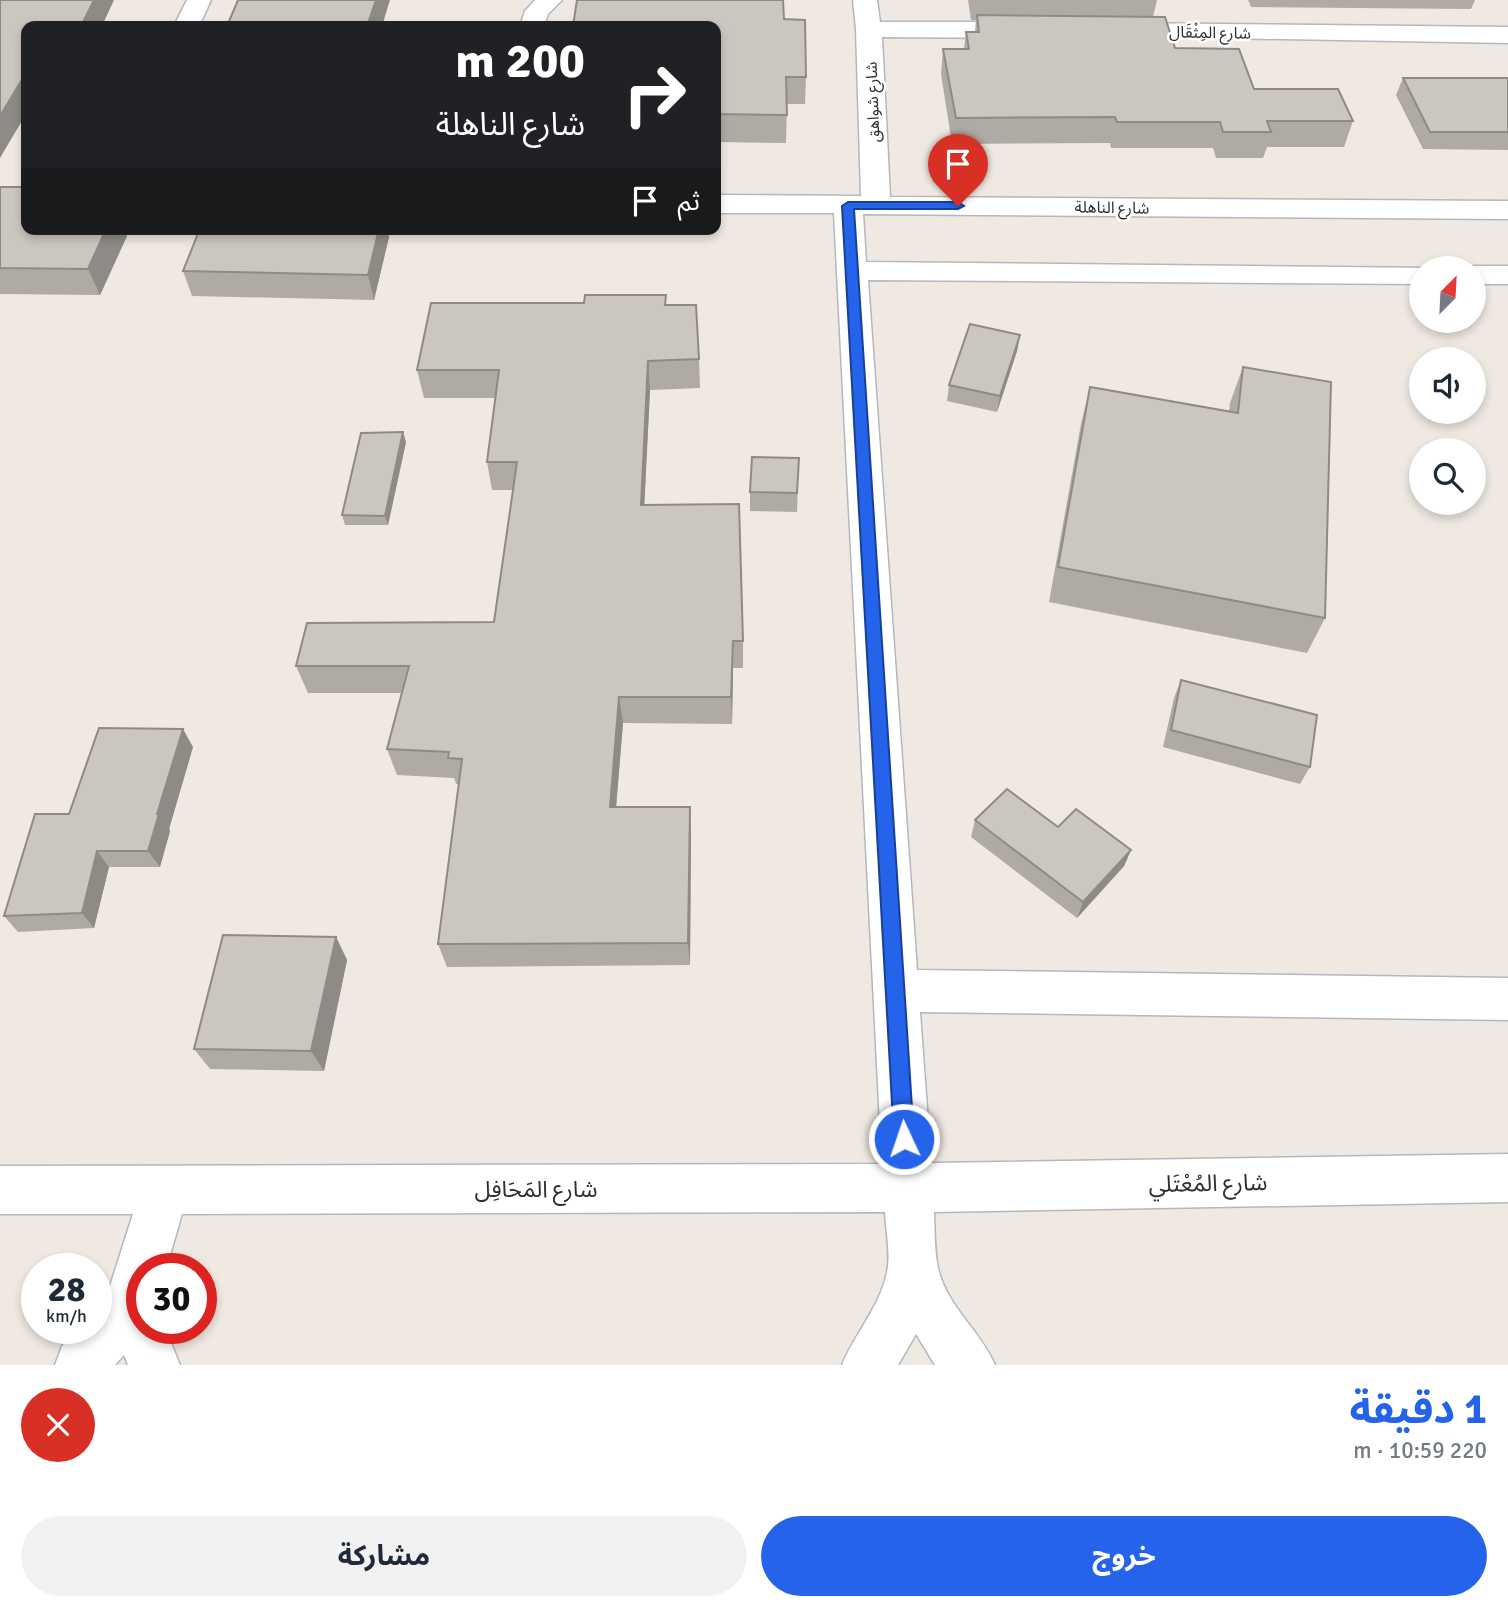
<!DOCTYPE html>
<html lang="ar">
<head>
<meta charset="utf-8">
<style>
  body { margin:0; font-family:Signika,"Noto Sans Arabic",sans-serif; background:#f2f2f3; color:#1f2937; direction:rtl; height:100vh; display:flex; flex-direction:column; font-size:26px; white-space:nowrap }
  * { box-sizing:border-box; margin:0 }
  p { font-size:23px; color:#747a83 }
  .icon { flex:none; width:38px; height:38px; fill:none; stroke:currentColor; stroke-width:2; stroke-linecap:round; stroke-linejoin:round }
  .map { position:relative; height:1365px; overflow:hidden; direction:ltr }
  .side { display:flex; flex-direction:column; background:#fff; flex:1 }
  .side>* { flex:none }
  .top-card { position:absolute; left:21px; top:21px; width:700px; height:214px; border-radius:14px; box-shadow:0 4px 10px #0003; direction:rtl; background:#202124; color:#fff; overflow:hidden }
  .needle { width:46px; rotate:24deg }
  .buttons { position:absolute; left:1409px; top:256px; display:grid; gap:14px }
  .buttons a { display:grid; place-items:center; width:77px; height:77px; border-radius:50%; background:#fff; box-shadow:0 4px 10px #0003; font-size:35px }
  .speed { position:absolute; left:21px; top:1253px; display:flex; gap:14px; font-size:35px; font-weight:700; text-align:center }
  .speed>* { display:grid; place-content:center; width:91px; height:91px; border-radius:50%; background:#fff; box-shadow:0 4px 10px #0003; line-height:1 }
  .speed small { font-size:18px; font-weight:400 }
  .speed .limit { border:10px solid #d22; background:#fff; color:#111 }
  .pin { position:absolute; display:grid; place-items:center; width:60px; height:60px; color:#fff; margin:-72px -30px; border-radius:50% 50% 50% 0; rotate:-45deg; box-shadow:0 0 7px #0007 }
  .pin .icon { rotate:45deg }
  .me { position:absolute; width:77px; margin:-38px; rotate:357deg; stroke-linejoin:round; filter:drop-shadow(0 0 5px #0008) }
  .turn { display:flex; align-items:center; gap:24px; height:147px; padding:0 21px; font-size:32px }
  .turn .icon { width:91px; height:91px; stroke-width:2.5 }
  .turn b { display:block; font-size:49px; line-height:60px }
  .then { display:flex; align-items:center; height:66px; padding:0 21px; background:#0003; gap:14px; font-size:26px }
  .round { display:grid; place-items:center; flex:none; width:74px; height:74px; border-radius:37px; background:#f2f2f3 }
  .summary { display:flex; align-items:center; justify-content:space-between; height:119px; padding:0 21px }
  h1 { font-size:42px; font-weight:700; line-height:52px; color:#2563eb }
  .action { display:flex; gap:14px; margin-top:auto; padding:14px 21px }
  .action a { flex:1; height:80px; border-radius:42px; background:#2563eb; color:#fff; font-size:28px; font-weight:700; line-height:80px; text-align:center }
  .action a+a { background:#f2f2f3; color:#1f2937 }
  .map>svg:first-child { display:block }
  .lines { fill:none; stroke-linecap:round; stroke-linejoin:round }
  .minor-casing { stroke:#b4b7c1; stroke-width:3 }
  .minor { fill:#fff; fill-rule:evenodd }
  .wall { fill:#afaba4 }
  .shaded-wall { fill:#8e8b86 }
  .building { fill:#cbc7bf; stroke:#8e8b86; stroke-width:2 }
  .route { fill:#2563eb; stroke:#184099; stroke-width:2 }
  .labels { text-anchor:middle; stroke-width:5; stroke-linejoin:round; paint-order:stroke }
  .far-street-label { font-size:16px; fill:#2e2e2e; stroke:#fff }
  .near-street-label { font-size:23px; fill:#2e2e2e; stroke:#fff }
</style>
</head>
<body>
<div class="map">
<svg width="1508" height="1365" viewBox="0 0 1508 1365">
  <rect width="100%" height="100%" fill="#efe9e1"/>
  <g class="lines">
    <!-- minor casing -->
    <g class="minor-casing">
      <g id="minor">
        <polygon points="187,0 211,0 199,26 174,26"/>
        <polygon points="535,0 562,0 548,14 544,26 520,26 525,11"/>
        <path d="M853,0h24l3,22h148l9,3 4,5 -4,5 -9,3 -146,-1 8,160 618,4v18l-645,-5 3,48 563,6h-8v16l-553,-4 49,690 591,8v42l-588,-8 11,151 577,-9v48l-574,10c1,19 0,42 5,60 10,36 42,60 56,93h-60l-19,-31 -18,31h-56c13,-32 38,-58 45,-93 4,-17 -1,-41 -2,-60l-703,2 -16,55h-24v59h23l15,37h-52l-4,-10 -9,10h-60l7,-19 16,-18h18v-23l14,-19 23,-72h-133v-48l882,-2 -48,-951h-118v-18l145,1 -5,-167z"/>
        <polygon points="1116,23 1508,27 1508,43 1107,36 1103,31 1107,26"/>
        <polygon points="1474,266 1508,266 1508,284 1474,284 1474,268 1466,268"/>
      </g>
    </g>
    <!-- minor -->
    <use href="#minor" class="minor"/>
  </g>
  <!-- wall -->
  <g class="wall">
    <polygon points="968,0 1157,0 1153,17 1175,48 1254,89 1353,121 1344,147 1267,147 1263,158 1216,158 1213,148 1111,148 1110,143 952,144 941,74 943,49 964,49 966,32 975,32 976,20 971,20"/>
    <polygon points="1248,0 1475,0 1471,9 1251,7"/>
    <polygon points="784,19 806,77 805,104 787,104 786,143 716,142 716,26"/>
    <polygon points="1403,78 1508,78 1508,150 1423,149 1396,95"/>
    <polygon points="0,187 26,229 127,236 100,295 0,294"/>
    <polygon points="206,229 387,229 389,237 374,300 192,296 183,271"/>
    <polygon points="666,295 666,305 699,359 700,388 650,390 644,505 743,641 743,668 733,668 732,724 623,723 616,807 691,832 690,965 447,967 438,944 459,784 456,784 454,778 397,775 387,749 402,693 308,693 296,666 494,622 513,490 492,490 487,462 495,398 424,398 417,370"/>
    <polygon points="1020,335 1017,351 997,412 947,401 949,385"/>
    <polygon points="1243,367 1325,618 1307,653 1049,602 1081,424 1090,387 1229,411 1230,403"/>
    <polygon points="406,442 388,525 345,525 342,515"/>
    <polygon points="799,458 797,512 750,511 750,492"/>
    <polygon points="1181,680 1310,767 1300,784 1163,747 1174,698"/>
    <polygon points="193,747 169,829 170,831 160,867 109,867 94,928 18,932 4,916 69,814"/>
    <polygon points="975,820 1131,850 1124,866 1077,918 971,837"/>
    <polygon points="336,937 347,960 324,1071 210,1069 194,1049"/>
  </g>
  <!-- shaded-wall -->
  <g class="shaded-wall">
    <polygon points="94,0 114,0 102,26 81,26"/>
    <polygon points="376,0 390,0 382,26 367,26"/>
    <polygon points="26,73 26,114 0,158 0,116"/>
    <polygon points="106,229 124,229 127,236 100,295 88,269"/>
    <polygon points="379,229 387,229 389,237 374,300 368,275"/>
    <polygon points="1020,335 1017,351 997,412 1000,396"/>
    <polygon points="648,361 650,390 643,533 641,505"/>
    <polygon points="403,432 406,442 388,525 385,516"/>
    <polygon points="733,641 733,668 732,724 731,697"/>
    <polygon points="619,697 623,723 614,832 610,807"/>
    <polygon points="183,729 193,747 169,829 170,831 160,867 148,851 157,814"/>
    <polygon points="690,807 691,832 690,965 688,943"/>
    <polygon points="1131,850 1124,866 1077,918 1083,902"/>
    <polygon points="97,851 109,867 94,928 82,913"/>
    <polygon points="336,937 347,960 324,1071 311,1051"/>
  </g>
  <!-- building -->
  <g class="building">
    <polygon points="0,0 94,0 81,26 26,26 26,73 0,116"/>
    <polygon points="238,0 376,0 367,26 227,26"/>
    <polygon points="577,0 783,0 784,19 805,20 806,77 786,77 787,115 716,114 716,26 573,26"/>
    <polygon points="977,15 1165,17 1175,48 1239,49 1254,89 1338,89 1353,121 1267,121 1271,132 1223,132 1220,122 1117,122 1115,117 956,118 943,49 969,49 966,32 979,32"/>
    <polygon points="1403,78 1508,78 1508,132 1430,132"/>
    <polygon points="0,187 26,187 26,229 106,229 88,269 0,268"/>
    <polygon points="206,229 379,229 368,275 183,271 199,231"/>
    <polygon points="585,295 666,295 665,305 696,305 699,359 648,361 641,505 739,504 743,641 733,641 731,697 619,697 610,807 690,807 688,943 438,944 462,759 448,758 449,752 387,749 409,666 296,666 307,623 494,622 517,462 487,462 499,370 417,370 431,303 584,303"/>
    <polygon points="970,324 1020,335 1000,396 949,385"/>
    <polygon points="1243,367 1331,382 1325,618 1058,567 1090,387 1238,413"/>
    <polygon points="403,432 385,516 342,515 361,433"/>
    <polygon points="752,457 799,458 797,493 750,492"/>
    <polygon points="1181,680 1317,715 1310,767 1171,730"/>
    <polygon points="99,728 183,729 157,814 159,814 148,851 97,851 82,913 4,916 35,814 69,814"/>
    <polygon points="1007,789 1058,827 1076,809 1131,850 1083,902 975,820"/>
    <polygon points="223,935 336,937 311,1051 194,1049"/>
  </g>
  <!-- route -->
  <polygon class="route" points="848,202 958,202 964,206 958,209 854,209 914,1139 911,1146 904,1149 897,1146 894,1139 842,206"/>
  <g class="labels">
    <!-- far-street labels -->
    <g class="far-street-label">
      <text transform="translate(1210 32) rotate(1)" y="6">شارع المِثْقَال</text>
      <text transform="translate(872 102) rotate(-92)" y="6">شارع شواهق</text>
      <text transform="translate(1112 207) rotate(1)" y="6">شارع الناهلة</text>
    </g>
    <!-- near-street labels -->
    <g class="near-street-label">
      <text transform="translate(1208 1183) rotate(-1)" y="8">شارع المُعْتَلي</text>
      <text x="536" y="1197">شارع المَحَافِل</text>
    </g>
  </g>
</svg>
<div class="buttons">
<a><svg class="needle" viewBox="-14 -14 28 28"><path d="M0-13l5 13h-10z" fill="#e53935"/><path d="M0 13l5-13h-10z" fill="#747a83"/></svg></a>
<a><svg class="icon" aria-label="sound" viewBox="0 0 24 24"><path d="M4 9h4l5-4v14l-5-4H4zM17 9q2 3 0 6"/></svg></a>
<a><svg class="icon" aria-label="search" viewBox="0 0 24 24"><circle cx="10" cy="10" r="6"/><path d="M15 15l6 6"/></svg></a>
</div>
<div class="speed"><div>28<small>km/h</small></div><div class="limit">30</div></div>
<div class="pin" style="left:958px;top:206px;background:#d93025"><svg class="icon" aria-label="arrive" viewBox="0 0 24 24"><path d="M6 21V4h12l-3 4 3 4H6"/></svg></div>
<svg class="me" style="left:904px;top:1139px" viewBox="-20 -20 40 40"><circle r="17" fill="#2563eb" stroke="#fff" stroke-width="3"/><path d="M0-11L8 9 0 5-8 9z" fill="#fff"/></svg>
<div class="top-card">
<div class="turn"><svg class="icon" aria-label="right" viewBox="0 0 24 24"><path d="M7 20v-9h11M14 6l5 5-5 5"/></svg><div><b>200 m</b>شارع الناهلة</div></div>
<div class="then">ثم<svg class="icon" aria-label="arrive" viewBox="0 0 24 24"><path d="M6 21V4h12l-3 4 3 4H6"/></svg></div>
</div>
</div>
<section class="side">
<div class="summary"><div><h1>1 دقيقة</h1><p>220 m · 10:59</p></div><a class="round" style="background:#d93025;color:#fff"><svg class="icon" aria-label="close" viewBox="0 0 24 24"><path d="M6 6l12 12M18 6L6 18"/></svg></a></div>
<div class="action"><a>خروج</a><a>مشاركة</a></div>
</section>
</body>
</html>
